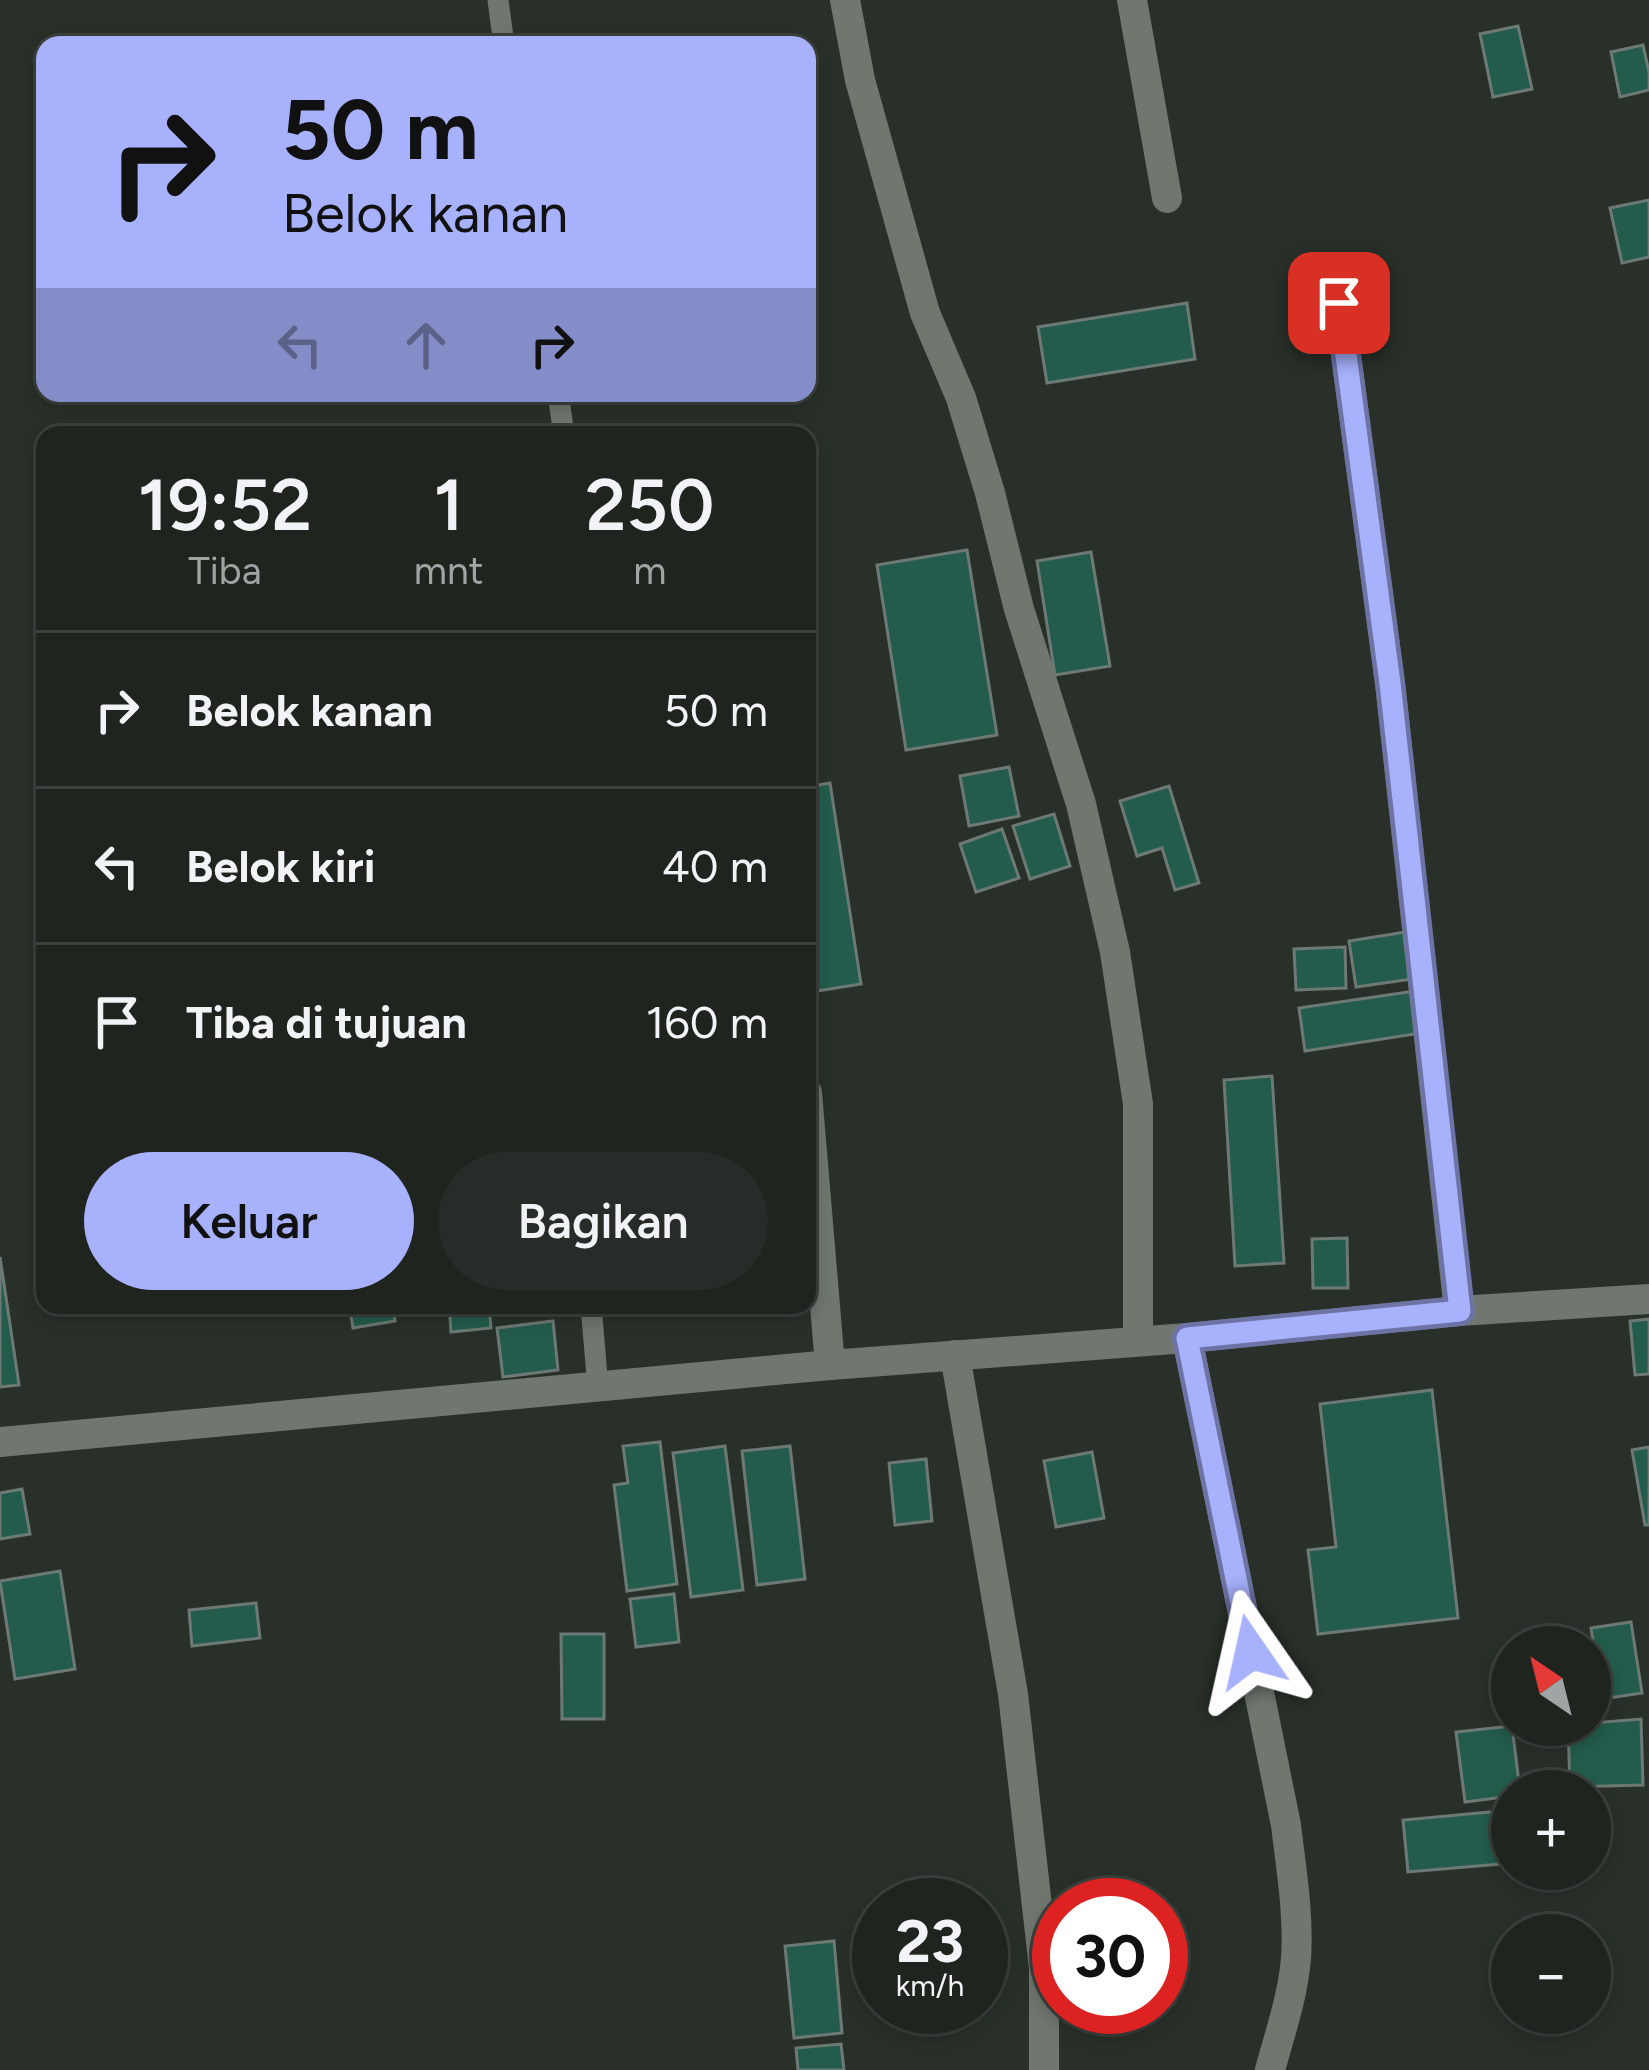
<!DOCTYPE html>
<html lang="id">
<head>
<meta charset="utf-8">
<style>
  body { margin:0; font-family:Figtree,sans-serif; background:#272c28; color:#f1f3f6; height:100vh; display:flex; flex-direction:column; font-size:45px; white-space:nowrap }
  * { box-sizing:border-box; margin:0 }
  p { font-size:39px; color:#a1a4a4 }
  .icon { flex:none; width:66px; height:66px; fill:none; stroke:currentColor; stroke-width:2; stroke-linecap:round; stroke-linejoin:round }
  .map { position:relative; flex:1; overflow:hidden }
  .drawer { position:absolute; left:36px; top:426px; width:780px; height:888px; display:flex; flex-direction:column; background:#1f241f; border-radius:24px; box-shadow:0 6px 18px #0003,0 0 0 3px #3c413d }
  .drawer>* { flex:none }
  .guide { position:absolute; left:36px; top:36px; width:780px; height:366px; border-radius:24px; box-shadow:0 6px 18px #0003,0 0 0 3px #3c413d; background:#a7b1fc; color:#111; overflow:hidden }
  .needle { width:78px; rotate:325deg }
  .tools { position:absolute; left:1491px; top:1626px; display:grid; gap:24px }
  .tools a { display:grid; place-items:center; width:120px; height:120px; border-radius:50%; background:#1f241f; box-shadow:0 6px 18px #0003,0 0 0 3px #3c413d; font-size:60px }
  .speed { position:absolute; left:852px; top:1878px; display:flex; gap:24px; font-size:60px; font-weight:700; text-align:center }
  .speed>* { display:grid; place-content:center; width:156px; height:156px; border-radius:50%; background:#1f241f; box-shadow:0 6px 18px #0003,0 0 0 3px #3c413d; line-height:1 }
  .speed small { font-size:30px; font-weight:400 }
  .speed .limit { border:18px solid #d22; background:#fff; color:#111 }
  .pin { position:absolute; display:grid; place-items:center; width:102px; height:102px; color:#fff; margin:-51px; border-radius:24px; box-shadow:0 6px 18px #0006 }
  .me { position:absolute; width:132px; margin:-66px; rotate:349deg; stroke-linejoin:round; filter:drop-shadow(0 0 9px #0008) }
  .turn { display:flex; align-items:center; gap:42px; height:252px; padding:0 48px; font-size:54px }
  .turn .icon { width:156px; height:156px; stroke-width:2.5 }
  .turn b { display:block; font-size:84px; line-height:102px }
  .lanes { display:flex; align-items:center; height:114px; padding:0 48px; background:#0003; justify-content:center; gap:60px; direction:ltr }
  .lanes .off { opacity:.35 }
  .eta { display:flex; justify-content:space-evenly; align-items:center; height:204px; text-align:center }
  .eta b { font-size:72px; font-weight:600; line-height:84px }
  .button { display:flex; gap:24px; margin-top:auto; padding:24px 48px }
  .button a { flex:1; height:138px; border-radius:72px; background:#a7b1fc; color:#111; font-size:48px; font-weight:600; line-height:138px; text-align:center }
  .button a+a { background:#272c28; color:#f1f3f6 }
  ul { padding:0; list-style:none }
  li { display:flex; align-items:center; gap:36px; height:156px; padding:0 48px; border-top:3px solid #3c413d }
  li div { flex:1 }
  li b { display:block; font-size:45px }
  li em { font-style:normal }
  .map>svg:first-child { display:block }
  .building { fill:#235c4c; stroke:#6d7974; stroke-width:3 }
  .lines { fill:none; stroke-linecap:round; stroke-linejoin:round }
  .service { stroke:#6f776f; stroke-width:21 }
  .minor { stroke:#6f776f; stroke-width:30 }
  .tertiary { stroke:#6f776f; stroke-width:30 }
  .route-casing { stroke:#6d73a4; stroke-width:30 }
  .route { stroke:#a7b1fc; stroke-width:21 }
</style>
</head>
<body>
<div class="map">
<svg width="1649" height="2070" viewBox="0 0 1649 2070">
  <rect width="100%" height="100%" fill="#293029"/>
  <!-- building -->
  <g class="building">
    <polygon points="1518,26 1532,89 1493,97 1480,34"/>
    <polygon points="1643,45 1649,72 1649,90 1620,97 1611,52"/>
    <polygon points="1649,200 1649,257 1622,263 1610,208"/>
    <polygon points="1187,303 1195,359 1047,383 1038,327"/>
    <polygon points="967,550 997,735 906,750 877,565"/>
    <polygon points="1091,552 1110,666 1055,675 1037,561"/>
    <polygon points="1009,767 1019,816 969,826 960,776"/>
    <polygon points="830,783 861,984 811,992 807,964 807,787"/>
    <polygon points="1169,786 1199,883 1175,890 1162,848 1137,856 1120,801"/>
    <polygon points="1054,814 1070,866 1030,879 1013,826"/>
    <polygon points="1002,829 1019,878 976,892 960,844"/>
    <polygon points="1412,931 1419,978 1356,987 1349,941"/>
    <polygon points="1345,947 1346,988 1296,990 1294,949"/>
    <polygon points="1415,991 1421,1033 1305,1051 1299,1008"/>
    <polygon points="1272,1076 1284,1263 1235,1266 1224,1080"/>
    <polygon points="1347,1238 1348,1288 1313,1288 1312,1239"/>
    <polygon points="0,1257 19,1385 0,1387"/>
    <polygon points="349,1305 393,1305 395,1321 353,1328"/>
    <polygon points="449,1305 489,1305 491,1328 451,1332"/>
    <polygon points="1649,1319 1649,1374 1635,1375 1630,1321"/>
    <polygon points="553,1321 558,1370 503,1377 497,1328"/>
    <polygon points="1432,1390 1458,1618 1318,1634 1308,1550 1336,1547 1320,1404"/>
    <polygon points="660,1442 677,1584 627,1591 614,1485 628,1483 623,1446"/>
    <polygon points="725,1446 743,1590 691,1597 673,1453"/>
    <polygon points="790,1446 805,1579 757,1585 742,1451"/>
    <polygon points="1649,1447 1649,1525 1645,1525 1632,1450"/>
    <polygon points="1092,1452 1104,1518 1056,1527 1044,1461"/>
    <polygon points="926,1459 932,1521 895,1525 889,1463"/>
    <polygon points="22,1489 30,1534 0,1539 0,1493"/>
    <polygon points="60,1571 75,1669 15,1679 0,1581"/>
    <polygon points="674,1594 679,1642 636,1647 630,1599"/>
    <polygon points="256,1603 260,1638 192,1646 189,1610"/>
    <polygon points="1631,1622 1642,1693 1602,1699 1591,1628"/>
    <polygon points="561,1634 604,1634 604,1719 562,1719"/>
    <polygon points="1641,1719 1643,1785 1570,1787 1568,1725"/>
    <polygon points="1512,1726 1520,1791 1512,1791 1512,1796 1465,1802 1456,1732"/>
    <polygon points="1512,1810 1512,1863 1408,1872 1403,1820"/>
    <polygon points="834,1941 842,2033 794,2038 785,1946"/>
    <polygon points="841,2044 844,2070 798,2070 796,2048"/>
  </g>
  <g class="lines">
    <!-- service -->
    <g class="service">
      <polyline points="498,0 504,45"/>
      <polyline points="558,393 564,435"/>
      <polyline points="591,1305 598,1388"/>
    </g>
    <!-- minor -->
    <g class="minor">
      <polyline points="845,0 860,80 925,313 961,398 990,493 1019,609 1081,804 1115,952 1138,1104 1138,1341"/>
      <polyline points="1132,0 1167,198"/>
      <polyline points="1339,303 1390,683 1459,1311"/>
      <polyline points="807,1093 830,1365"/>
      <path d="M1187,1338l99,487c5,43 13,89 10,133 -3,38 -16,75 -26,112"/>
      <polyline points="955,1355 1013,1694 1044,1968 1044,2070"/>
    </g>
    <!-- tertiary -->
    <polyline class="tertiary" points="0,1442 830,1365 1187,1338 1459,1311 1649,1299"/>
  </g>
  <g class="lines">
    <!-- route casing -->
    <g class="route-casing">
      <polyline id="route" points="1251,1652 1187,1338 1460,1311 1390,683 1339,303"/>
    </g>
    <!-- route -->
    <use href="#route" class="route"/>
  </g>
</svg>
<div class="tools">
<a><svg class="needle" viewBox="-14 -14 28 28"><path d="M0-13l5 13h-10z" fill="#e53935"/><path d="M0 13l5-13h-10z" fill="#a1a4a4"/></svg></a>
<a>+</a>
<a>−</a>
</div>
<div class="speed"><div>23<small>km/h</small></div><div class="limit">30</div></div>
<div class="pin" style="left:1339px;top:303px;background:#d93025"><svg class="icon" aria-label="arrive" viewBox="0 0 24 24"><path d="M6 21V4h12l-3 4 3 4H6"/></svg></div>
<svg class="me" style="left:1251px;top:1652px" viewBox="-20 -20 40 40"><path d="M0-17L14 15 0 8-14 15z" fill="#a7b1fc" stroke="#fff" stroke-width="4"/></svg>
<div class="guide">
<div class="turn"><svg class="icon" aria-label="right" viewBox="0 0 24 24"><path d="M7 20v-9h11M14 6l5 5-5 5"/></svg><div><b>50 m</b>Belok kanan</div></div>
<div class="lanes"><svg class="icon off" aria-label="left" viewBox="0 0 24 24"><path d="M17 20v-9H6M10 6l-5 5 5 5"/></svg><svg class="icon off" aria-label="ahead" viewBox="0 0 24 24"><path d="M12 20V5M6 11l6-6 6 6"/></svg><svg class="icon" aria-label="right" viewBox="0 0 24 24"><path d="M7 20v-9h11M14 6l5 5-5 5"/></svg></div>
</div>
<section class="drawer">
<div class="eta">
<div><b>19:52</b><p>Tiba</p></div>
<div><b>1</b><p>mnt</p></div>
<div><b>250</b><p>m</p></div>
</div>
<ul>
<li><svg class="icon" aria-label="right" viewBox="0 0 24 24"><path d="M7 20v-9h11M14 6l5 5-5 5"/></svg><div><b>Belok kanan</b></div><em>50 m</em></li>
<li><svg class="icon" aria-label="left" viewBox="0 0 24 24"><path d="M17 20v-9H6M10 6l-5 5 5 5"/></svg><div><b>Belok kiri</b></div><em>40 m</em></li>
<li><svg class="icon" aria-label="arrive" viewBox="0 0 24 24"><path d="M6 21V4h12l-3 4 3 4H6"/></svg><div><b>Tiba di tujuan</b></div><em>160 m</em></li>
</ul>
<div class="button"><a>Keluar</a><a>Bagikan</a></div>
</section>
</div>
</body>
</html>
